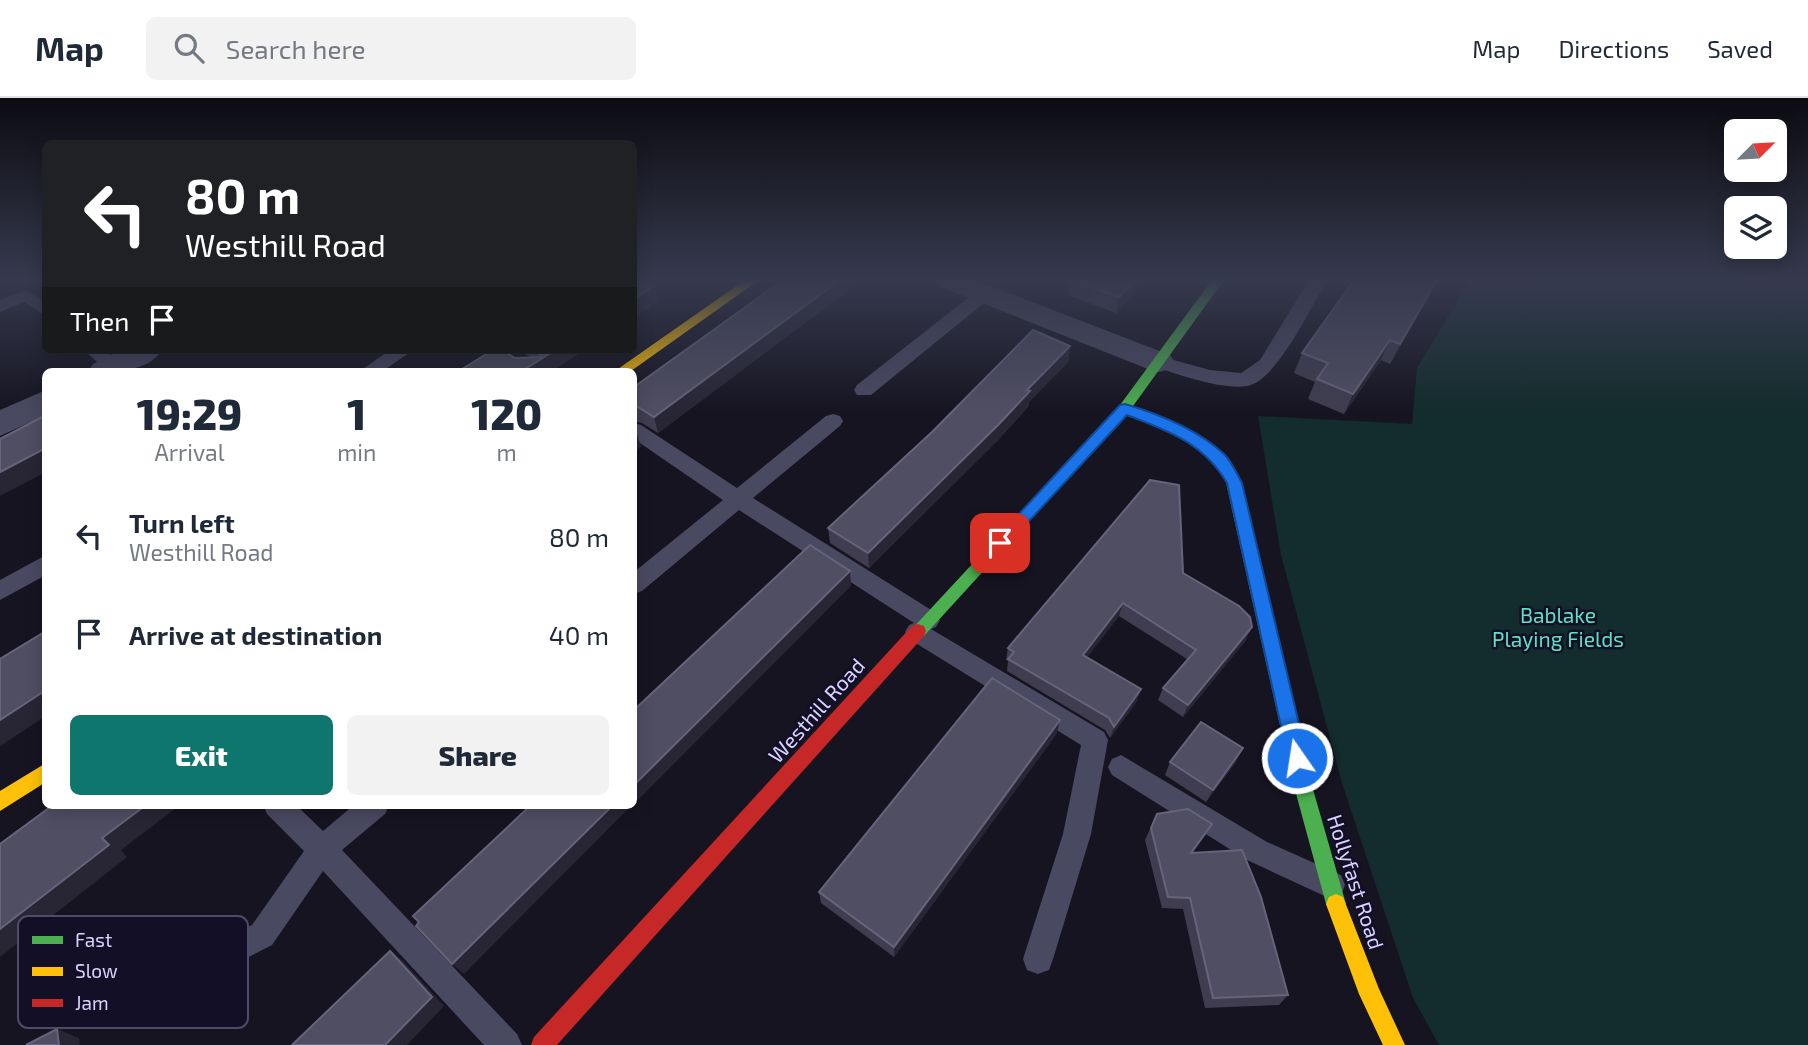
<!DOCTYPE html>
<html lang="en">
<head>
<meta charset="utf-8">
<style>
  body { margin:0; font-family:"Exo 2",sans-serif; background:#f2f2f3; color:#1f2937; height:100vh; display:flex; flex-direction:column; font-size:26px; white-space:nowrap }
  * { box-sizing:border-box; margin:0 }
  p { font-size:23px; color:#747a83 }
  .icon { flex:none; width:38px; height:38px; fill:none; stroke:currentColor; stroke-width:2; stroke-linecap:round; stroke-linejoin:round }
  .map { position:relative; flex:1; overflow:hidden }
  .side { position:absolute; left:42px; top:270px; width:595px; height:441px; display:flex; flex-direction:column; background:#fff; border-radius:10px; box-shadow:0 4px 18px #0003 }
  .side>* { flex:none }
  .hud { position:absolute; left:42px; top:42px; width:595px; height:214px; border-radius:10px; box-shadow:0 4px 18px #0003; background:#202124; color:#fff; overflow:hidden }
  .needle { width:46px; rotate:66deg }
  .controls { position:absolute; left:1724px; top:21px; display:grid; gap:14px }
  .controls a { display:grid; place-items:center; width:63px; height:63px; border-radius:10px; background:#fff; box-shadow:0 4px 18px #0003; font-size:35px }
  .pin { position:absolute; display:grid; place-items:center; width:60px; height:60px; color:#fff; margin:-30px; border-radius:14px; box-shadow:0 4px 10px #0006 }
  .me { position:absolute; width:77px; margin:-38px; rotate:347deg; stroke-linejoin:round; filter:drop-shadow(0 0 5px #0008) }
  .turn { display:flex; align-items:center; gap:24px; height:147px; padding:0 28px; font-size:32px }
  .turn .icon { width:91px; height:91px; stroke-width:2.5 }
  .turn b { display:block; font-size:49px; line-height:60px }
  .then { display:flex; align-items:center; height:66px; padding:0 28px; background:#0003; gap:14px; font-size:26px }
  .eta { display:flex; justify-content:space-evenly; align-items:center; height:119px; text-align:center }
  .eta b { font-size:42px; font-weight:800; line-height:49px }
  .button { display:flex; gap:14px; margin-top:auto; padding:14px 28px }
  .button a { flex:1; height:80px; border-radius:10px; background:#0f766e; color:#fff; font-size:28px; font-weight:800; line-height:80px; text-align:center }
  .button a+a { background:#f2f2f3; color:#1f2937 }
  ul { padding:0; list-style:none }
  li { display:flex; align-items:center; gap:21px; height:98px; padding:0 28px }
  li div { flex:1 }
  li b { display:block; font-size:26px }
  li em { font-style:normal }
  header { display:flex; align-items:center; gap:42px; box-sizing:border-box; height:98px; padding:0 35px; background:#fff; border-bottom:2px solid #e0e1e3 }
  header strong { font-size:33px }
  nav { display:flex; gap:38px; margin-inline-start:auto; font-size:24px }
  .search { width:490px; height:63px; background:#f2f2f3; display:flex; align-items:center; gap:18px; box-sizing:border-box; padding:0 24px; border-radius:10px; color:#747a83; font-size:26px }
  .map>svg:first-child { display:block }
  .green { fill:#132c2d }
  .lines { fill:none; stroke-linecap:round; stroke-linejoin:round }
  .lane { fill:#4a4962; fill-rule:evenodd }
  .street { fill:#4a4962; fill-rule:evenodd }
  .fast { fill:#4caf50; fill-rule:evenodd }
  .slow { fill:#ffc107; fill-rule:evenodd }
  .jam { fill:#c62828; fill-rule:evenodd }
  .wall { fill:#403d50 }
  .shaded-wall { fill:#282635 }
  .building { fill:#504e63; stroke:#66637b; stroke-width:2 }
  .route { fill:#1a73e8; stroke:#114b97; stroke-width:2 }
  .labels { text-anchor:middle; stroke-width:5; stroke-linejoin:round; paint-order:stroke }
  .park-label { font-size:21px; fill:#5fe0c0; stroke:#130f26 }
  .street-label { font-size:21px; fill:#d9d4ff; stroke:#130f26 }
  .key { fill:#130f26; stroke:#4e4a67; stroke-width:2 }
  .key-label { font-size:19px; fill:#d9d4ff }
</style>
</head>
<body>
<header>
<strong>Map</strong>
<div class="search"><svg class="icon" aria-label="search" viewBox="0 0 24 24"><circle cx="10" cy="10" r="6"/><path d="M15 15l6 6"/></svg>Search here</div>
<nav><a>Map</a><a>Directions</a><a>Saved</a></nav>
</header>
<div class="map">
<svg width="1808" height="947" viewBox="0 0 1808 947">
  <rect width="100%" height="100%" fill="#161421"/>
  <!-- green -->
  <polygon class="green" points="1470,182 1808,182 1808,947 1439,947 1413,900 1342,685 1281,457 1258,318 1412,326 1417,270"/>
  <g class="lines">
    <!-- lane -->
    <g class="lane">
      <path d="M1309,182h18c-16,26 -50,101 -80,106 -27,4 -69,-12 -95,-20l-2,-4 2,-4 7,-2 51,14 31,3 19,-13z"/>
      <polygon points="984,191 993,196 990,200 871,297 857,297 854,292 857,287 978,192"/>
      <polygon points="26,192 46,204 46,218 24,204 0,214 0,202"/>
      <polygon points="84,252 105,252 122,268 117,273 106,272"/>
      <polygon points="390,252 413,252 383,273 360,273"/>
      <polygon points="833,316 840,318 843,323 840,328 753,400 936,515 940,522 936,529 931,531 1104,634 1108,642 1091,736 1053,861 1049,872 1038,876 1027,872 1023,861 1063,736 1081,647 909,541 905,534 909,527 914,525 739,412 642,493 634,496 634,474 723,402 634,341 634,325 641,327 737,390 826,318"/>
      <polygon points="46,457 46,477 0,502 0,482"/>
      <polygon points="1121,657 1267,744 1341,777 1345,787 1341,797 1331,801 1247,762 1112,677 1108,669 1112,661"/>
      <polygon points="263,707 296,707 323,733 354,707 389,707 385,716 342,752 517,936 522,947 484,947 323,773 272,847 151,909 140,913 129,909 125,898 129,887 252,827 304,753 267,716"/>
    </g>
    <!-- street -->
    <g class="street">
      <polygon points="934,182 975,182 1170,257 1175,264 1170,271 1159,274 1148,271 939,188"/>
      <path d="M120,252h42c-16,24 -49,21 -74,21l5,-7z"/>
      <polygon points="46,292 46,317 0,338 0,312"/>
    </g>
    <!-- fast -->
    <path class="fast" d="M1212,182h12l-91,126c47,18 81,31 107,76l70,297 36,125 -3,7 -7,3 -7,-3 -3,-7 -34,-125 -66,-297c-22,-38 -60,-53 -99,-68l-203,222 -6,2 -6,-2 -2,-5 210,-226z"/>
    <!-- slow -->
    <g class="slow">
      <polygon points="745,182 759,182 631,273 615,273"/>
      <polygon points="46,665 46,684 0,713 0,693"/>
      <polygon points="1336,796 1343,799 1379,891 1405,947 1383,947 1359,896 1326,806 1329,799"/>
    </g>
    <!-- jam -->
    <polygon class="jam" points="918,526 924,528 926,533 924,538 557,947 531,947 534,939 912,528"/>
  </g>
  <!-- wall -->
  <g class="wall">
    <polygon points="783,182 854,182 854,188 658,335 642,325 634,323 634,289"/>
    <polygon points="1070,182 1145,182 1116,215 1068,197"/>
    <polygon points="1433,191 1390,266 1381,262 1344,316 1308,301 1315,284 1294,275 1302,255"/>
    <polygon points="1070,248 1068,264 1029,304 1028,309 998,342 869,470 830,445 828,430"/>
    <polygon points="521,252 584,252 552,273 459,273 531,259 522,255"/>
    <polygon points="1183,475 1246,542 1183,619 1158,602 1163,590 1187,561 1119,518 1087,559 1137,603 1110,640 1105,632 1007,573 1008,563 1006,562 1008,550"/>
    <polygon points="1057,635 894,859 821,805 819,794"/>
    <polygon points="1170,664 1236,664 1206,704 1165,677"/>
    <polygon points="1157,716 1212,726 1193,755 1288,897 1279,907 1205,910 1183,811 1162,810 1145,742"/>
  </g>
  <!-- shaded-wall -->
  <g class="shaded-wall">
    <polygon points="840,182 854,182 854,188 658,335 654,319"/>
    <polygon points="1135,182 1145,182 1116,215 1119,199"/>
    <polygon points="1437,182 1433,191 1390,266 1400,246"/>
    <polygon points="654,188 658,204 634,220 634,201"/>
    <polygon points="1390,242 1381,262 1344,316 1353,296"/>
    <polygon points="1070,248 1068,264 1029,304 1028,309 998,342 869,470 868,455"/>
    <polygon points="555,252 584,252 552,273 522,273"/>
    <polygon points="636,333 641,349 636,352 637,355 634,358 634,335"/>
    <polygon points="46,350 46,374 0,398 0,374"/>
    <polygon points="850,473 851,488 634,706 634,687"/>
    <polygon points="1123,505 1119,518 1080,569 1083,557"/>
    <polygon points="1252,529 1246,542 1183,619 1188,607"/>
    <polygon points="1141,591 1137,603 1110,640 1114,629"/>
    <polygon points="46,592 46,618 0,648 0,622"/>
    <polygon points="1060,622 1057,635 894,859 894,849"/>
    <polygon points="1243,650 1236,664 1206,704 1213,692"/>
    <polygon points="146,707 180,707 121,752 127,759 0,859 0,831 102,740"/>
    <polygon points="613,707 632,707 464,876 452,866"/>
    <polygon points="1212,726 1205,738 1184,767 1191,755"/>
    <polygon points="390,853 403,863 444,908 407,947 385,947"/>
    <polygon points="57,931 79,940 80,947 59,947"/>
  </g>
  <!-- building -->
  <g class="building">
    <polygon points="634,182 642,182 654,188 634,201"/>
    <polygon points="783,182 840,182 654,319 638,309 634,308 634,289"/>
    <polygon points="1071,182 1135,182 1119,199"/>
    <polygon points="1354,182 1437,182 1400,246 1390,242 1353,296 1317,281 1328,265 1302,255"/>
    <polygon points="1033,232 1070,248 1027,292 1030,293 999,326 868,455 828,430 932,334"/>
    <polygon points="493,252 502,252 515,260 541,259 539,252 555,252 522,273 459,273"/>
    <polygon points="46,317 46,350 0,374 0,341"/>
    <polygon points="1150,382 1179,387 1183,475 1239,508 1250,519 1252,529 1188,607 1163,590 1196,552 1123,505 1083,557 1141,591 1114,629 1109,620 1008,561 1014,554 1008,550"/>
    <polygon points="810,447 850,473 634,687 634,612"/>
    <polygon points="46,533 46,592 0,622 0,561"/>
    <polygon points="992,580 1060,622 894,849 819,794"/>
    <polygon points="1201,624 1243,650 1213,692 1170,664"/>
    <polygon points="53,707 146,707 102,740 109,747 0,831 0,746"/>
    <polygon points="531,707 613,707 452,866 416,828 419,824 413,818"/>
    <polygon points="1188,711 1212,726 1191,755 1242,752 1261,799 1288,897 1213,900 1190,800 1168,799 1151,730 1157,716"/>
    <polygon points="390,853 432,899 385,947 292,947"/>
    <polygon points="57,931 59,947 26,947"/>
  </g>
  <!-- sky -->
  <linearGradient id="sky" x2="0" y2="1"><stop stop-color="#0c0b12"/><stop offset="0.58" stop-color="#363a4e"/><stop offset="1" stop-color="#363a4e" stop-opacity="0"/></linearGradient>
  <rect width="1808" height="314" fill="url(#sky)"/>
  <!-- route -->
  <path class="route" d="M1125,306c34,10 73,26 99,50 8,8 13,20 18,29l65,275 -3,6 -7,2 -6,-2 -3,-6 -61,-275c-23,-40 -59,-52 -100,-68l-122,132 -5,2 -8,-6 128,-138z"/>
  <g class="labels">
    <!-- park labels -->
    <g class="park-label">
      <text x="1558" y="525">Bablake<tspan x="1558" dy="24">Playing Fields</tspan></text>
    </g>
    <!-- street labels -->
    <g class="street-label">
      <text transform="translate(817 613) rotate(-48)" y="7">Westhill Road</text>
      <text transform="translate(1355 784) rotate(72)" y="7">Hollyfast Road</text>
    </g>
  </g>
  <!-- legend -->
  <rect x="18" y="818" width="230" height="112" rx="10" class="key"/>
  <rect x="32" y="838" width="31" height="8" fill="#4caf50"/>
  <rect x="32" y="869" width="31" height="9" fill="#ffc107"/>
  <rect x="32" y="901" width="31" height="8" fill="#c62828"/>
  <g class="key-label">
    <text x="75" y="849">Fast</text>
    <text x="75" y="880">Slow</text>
    <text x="75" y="912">Jam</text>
  </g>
</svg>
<div class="controls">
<a><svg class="needle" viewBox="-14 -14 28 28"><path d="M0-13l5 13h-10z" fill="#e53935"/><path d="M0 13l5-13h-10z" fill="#747a83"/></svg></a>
<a><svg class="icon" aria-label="layers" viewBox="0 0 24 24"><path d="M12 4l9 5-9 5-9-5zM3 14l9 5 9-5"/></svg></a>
</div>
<div class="pin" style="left:1000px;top:445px;background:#d93025"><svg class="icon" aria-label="arrive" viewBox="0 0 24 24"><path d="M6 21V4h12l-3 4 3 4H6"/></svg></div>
<svg class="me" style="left:1297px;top:660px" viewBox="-20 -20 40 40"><circle r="17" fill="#1a73e8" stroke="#fff" stroke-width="3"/><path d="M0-11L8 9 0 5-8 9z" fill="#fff"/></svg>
<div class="hud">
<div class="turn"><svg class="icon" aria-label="left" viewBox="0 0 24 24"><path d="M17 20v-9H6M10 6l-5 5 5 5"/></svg><div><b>80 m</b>Westhill Road</div></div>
<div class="then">Then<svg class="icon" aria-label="arrive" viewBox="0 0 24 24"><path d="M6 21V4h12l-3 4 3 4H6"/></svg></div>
</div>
<section class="side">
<div class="eta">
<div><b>19:29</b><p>Arrival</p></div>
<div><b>1</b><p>min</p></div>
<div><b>120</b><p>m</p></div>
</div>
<ul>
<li><svg class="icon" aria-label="left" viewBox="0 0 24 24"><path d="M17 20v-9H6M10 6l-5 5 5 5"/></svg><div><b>Turn left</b><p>Westhill Road</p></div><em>80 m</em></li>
<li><svg class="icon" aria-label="arrive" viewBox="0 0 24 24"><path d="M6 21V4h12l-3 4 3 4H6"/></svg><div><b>Arrive at destination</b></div><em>40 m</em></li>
</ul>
<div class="button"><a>Exit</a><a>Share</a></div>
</section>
</div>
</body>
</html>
